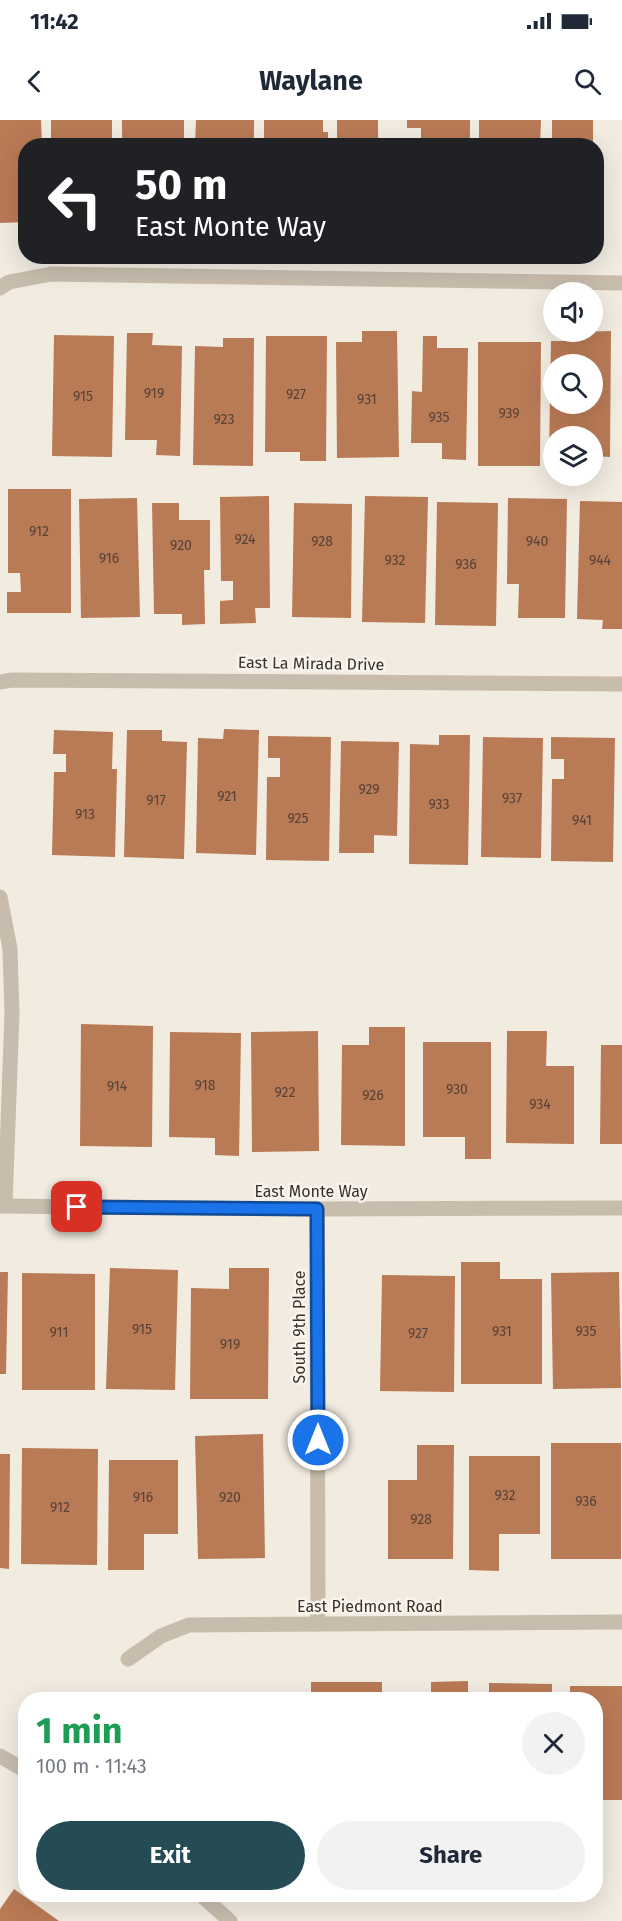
<!DOCTYPE html>
<html lang="en">
<head>
<meta charset="utf-8">
<style>
  body { margin:0; font-family:"Fira Sans",sans-serif; background:#f2f2f3; color:#1f2937; height:100vh; display:flex; flex-direction:column; font-size:22px; white-space:nowrap }
  * { box-sizing:border-box; margin:0 }
  p { font-size:20px; color:#747a83 }
  .icon { flex:none; width:33px; height:33px; fill:none; stroke:currentColor; stroke-width:2; stroke-linecap:round; stroke-linejoin:round }
  .map { position:relative; flex:1; overflow:hidden }
  .side { position:absolute; left:18px; top:1572px; width:585px; height:210px; display:flex; flex-direction:column; background:#fff; border-radius:24px; box-shadow:0 6px 24px #0002 }
  .side>* { flex:none }
  .banner { position:absolute; left:18px; top:18px; width:586px; height:126px; border-radius:24px; box-shadow:0 6px 24px #0002; background:#202124; color:#fff; overflow:hidden }
  .buttons { position:absolute; left:543px; top:162px; display:grid; gap:12px }
  .buttons a { display:grid; place-items:center; width:60px; height:60px; border-radius:50%; background:#fff; box-shadow:0 6px 24px #0002; font-size:30px }
  .pin { position:absolute; display:grid; place-items:center; width:51px; height:51px; color:#fff; margin:-26px; border-radius:12px; box-shadow:0 3px 9px #0006 }
  .me { position:absolute; width:66px; margin:-33px; rotate:0deg; stroke-linejoin:round; filter:drop-shadow(0 0 4px #0008) }
  .turn { display:flex; align-items:center; gap:21px; height:126px; padding:0 18px; font-size:27px }
  .turn .icon { width:78px; height:78px; stroke-width:2.5 }
  .turn b { display:block; font-size:42px; line-height:51px }
  .round { display:grid; place-items:center; flex:none; width:63px; height:63px; border-radius:32px; background:#f2f2f3 }
  .summary { display:flex; align-items:center; justify-content:space-between; height:102px; padding:0 18px }
  h1 { font-size:36px; font-weight:700; line-height:45px; color:#1e9e55 }
  .action { display:flex; gap:12px; margin-top:auto; padding:12px 18px }
  .action a { flex:1; height:69px; border-radius:36px; background:#254c55; color:#fff; font-size:24px; font-weight:700; line-height:69px; text-align:center }
  .action a+a { background:#f2f2f3; color:#1f2937 }
  .status { display:flex; justify-content:space-between; align-items:center; height:42px; padding:0 30px; background:#fff; direction:ltr }
  .status svg { height:16px; fill:currentColor }
  header { display:flex; justify-content:space-between; align-items:center; height:78px; padding:0 18px; background:#fff; font-size:27px; font-weight:700 }
  .map>svg:first-child { display:block }
  .building { fill:#b97a56; fill-rule:evenodd }
  .lines { fill:none; stroke-linecap:round; stroke-linejoin:round }
  .minor { stroke:#c8bdad; stroke-width:15 }
  .route-casing { stroke:#114b97; stroke-width:15 }
  .route { stroke:#1a73e8; stroke-width:10 }
  .labels { text-anchor:middle; stroke-width:5; stroke-linejoin:round; paint-order:stroke }
  .number-label { font-size:14px; fill:#584236 }
  .street-label { font-size:16px; fill:#37302b; stroke:#f9f5ed }
</style>
</head>
<body>
<div class="status"><b>11:42</b><svg viewBox="0 0 49 12"><path d="M0 12V9h3v3zM5 12V6h3v6zM10 12V3h3v9zM15 12V0h3v12zM26 1h20v11H26zM47 4h2v5h-2z"/></svg></div>
<header><svg class="icon" aria-label="back" viewBox="0 0 24 24"><path d="M15 5l-7 7 7 7"/></svg>Waylane<svg class="icon" aria-label="search" viewBox="0 0 24 24"><circle cx="10" cy="10" r="6"/><path d="M15 15l6 6"/></svg></header>
<div class="map">
<svg width="622" height="1801" viewBox="0 0 622 1801">
  <rect width="100%" height="100%" fill="#f1ebe0"/>
  <!-- building -->
  <g class="building">
    <polygon points="0,0 41,0 42,26 26,26 26,102 0,103"/>
    <rect x="51" y="0" width="61" height="26"/>
    <rect x="122" y="0" width="62" height="26"/>
    <polygon points="196,0 254,0 254,26 195,26"/>
    <polygon points="264,0 323,0 323,12 328,12 328,26 264,26"/>
    <rect x="337" y="0" width="41" height="26"/>
    <polygon points="407,0 470,0 470,26 408,26 408,21 421,22 421,8 407,8"/>
    <polygon points="479,0 541,0 540,26 479,26"/>
    <rect x="552" y="0" width="41" height="26"/>
    <polygon points="362,211 397,211 399,337 337,338 336,222 362,222"/>
    <path d="M611,211l-1,126 -18,-1v-20h-38v20h-5l2,-115h25v-9zM554,244h38v40h-38z"/>
    <polygon points="127,213 153,213 152,225 182,226 180,336 156,335 157,320 125,320"/>
    <polygon points="54,215 114,216 112,337 52,336"/>
    <polygon points="266,216 327,216 326,341 300,341 300,332 265,332"/>
    <polygon points="423,216 437,216 437,228 468,228 466,340 442,339 442,323 411,323 412,271 422,272"/>
    <polygon points="223,218 254,218 253,346 193,345 195,226 223,227"/>
    <polygon points="478,222 541,222 540,346 478,346"/>
    <polygon points="8,369 71,369 71,493 7,493 7,472 21,472 20,453 8,453"/>
    <polygon points="269,376 270,488 255,488 256,503 220,504 220,481 233,480 233,461 221,461 220,377"/>
    <polygon points="365,376 428,377 425,503 362,502"/>
    <polygon points="137,378 140,497 81,498 79,379"/>
    <polygon points="508,378 567,379 565,498 518,498 519,464 507,464"/>
    <polygon points="580,381 622,382 622,509 602,509 603,500 577,499"/>
    <polygon points="437,382 498,383 496,506 435,505"/>
    <polygon points="152,383 179,383 179,400 210,400 210,450 204,450 205,504 182,505 182,494 154,494"/>
    <polygon points="294,383 352,384 351,498 292,497"/>
    <polygon points="224,609 259,610 256,735 196,733 198,618 223,619"/>
    <polygon points="54,610 113,612 112,649 117,649 115,737 52,735 54,652 66,652 66,634 53,634"/>
    <polygon points="127,610 162,610 162,621 187,622 184,739 124,737"/>
    <polygon points="439,615 470,615 468,745 409,744 410,624 439,625"/>
    <polygon points="268,616 331,617 329,741 266,740 267,657 280,657 280,638 268,638"/>
    <polygon points="483,617 543,618 541,738 481,737"/>
    <polygon points="551,617 615,618 613,742 551,741 552,659 564,659 564,639 551,639"/>
    <polygon points="341,621 399,622 397,716 374,715 374,733 339,733"/>
    <polygon points="81,904 153,906 152,1027 80,1026"/>
    <polygon points="369,907 405,907 405,1026 341,1025 342,925 369,925"/>
    <polygon points="318,911 319,1031 252,1032 251,912"/>
    <polygon points="507,911 547,911 546,946 574,946 574,1024 506,1023"/>
    <polygon points="170,912 241,913 239,1036 215,1035 215,1018 169,1017"/>
    <polygon points="423,922 491,922 491,1039 465,1039 465,1017 423,1017"/>
    <polygon points="601,925 622,925 622,1024 600,1024"/>
    <polygon points="461,1142 500,1142 500,1159 542,1159 542,1264 461,1264"/>
    <polygon points="110,1148 178,1150 175,1270 106,1269"/>
    <polygon points="229,1148 269,1148 268,1279 190,1279 191,1168 229,1169"/>
    <polygon points="0,1152 8,1152 6,1254 0,1254"/>
    <polygon points="619,1152 621,1268 553,1269 551,1153"/>
    <polygon points="22,1153 95,1154 95,1270 22,1270"/>
    <polygon points="382,1155 455,1156 454,1272 380,1271"/>
    <polygon points="263,1314 265,1438 198,1439 195,1316"/>
    <rect x="551" y="1323" width="70" height="116"/>
    <polygon points="417,1325 454,1325 453,1439 388,1439 388,1360 417,1360"/>
    <polygon points="22,1328 98,1329 97,1445 21,1444"/>
    <polygon points="0,1334 10,1334 9,1449 0,1448"/>
    <polygon points="469,1336 540,1336 540,1414 499,1414 499,1451 469,1450"/>
    <polygon points="109,1340 178,1340 178,1414 144,1414 144,1450 108,1450"/>
    <polygon points="468,1561 468,1580 431,1580 431,1562"/>
    <rect x="311" y="1562" width="71" height="18"/>
    <polygon points="489,1563 552,1564 552,1580 489,1580"/>
    <polygon points="570,1566 622,1566 622,1680 596,1680 596,1580 570,1580"/>
    <polygon points="14,1769 59,1801 0,1801 0,1789"/>
  </g>
  <g class="lines">
    <!-- minor -->
    <g class="minor">
      <polyline points="0,168 9,162 51,154 622,163"/>
      <polyline points="0,562 12,560 622,564"/>
      <polyline points="0,777 10,829 12,893 5,1086"/>
      <polyline points="0,1086 317,1089 622,1088"/>
      <polyline points="317,1089 318,1504"/>
      <polyline points="128,1539 161,1516 189,1505 622,1502"/>
      <polyline points="0,1636 26,1651"/>
      <polyline points="200,1774 230,1801"/>
    </g>
  </g>
  <g class="lines">
    <!-- route casing -->
    <g class="route-casing">
      <polyline id="route" points="77,1087 317,1089 318,1320"/>
    </g>
    <!-- route -->
    <use href="#route" class="route"/>
  </g>
  <g class="labels">
    <!-- number labels -->
    <g class="number-label">
      <text x="154" y="278">919</text>
      <text x="296" y="279">927</text>
      <text x="83" y="281">915</text>
      <text x="367" y="284">931</text>
      <text x="509" y="298">939</text>
      <text x="439" y="302">935</text>
      <text x="224" y="304">923</text>
      <text x="39" y="416">912</text>
      <text x="245" y="424">924</text>
      <text x="322" y="426">928</text>
      <text x="537" y="426">940</text>
      <text x="181" y="430">920</text>
      <text x="109" y="443">916</text>
      <text x="395" y="445">932</text>
      <text x="600" y="445">944</text>
      <text x="466" y="449">936</text>
      <text x="369" y="674">929</text>
      <text x="227" y="681">921</text>
      <text x="512" y="683">937</text>
      <text x="156" y="685">917</text>
      <text x="439" y="689">933</text>
      <text x="85" y="699">913</text>
      <text x="298" y="703">925</text>
      <text x="582" y="705">941</text>
      <text x="205" y="970">918</text>
      <text x="117" y="971">914</text>
      <text x="457" y="974">930</text>
      <text x="285" y="977">922</text>
      <text x="373" y="980">926</text>
      <text x="540" y="989">934</text>
      <text x="142" y="1214">915</text>
      <text x="502" y="1216">931</text>
      <text x="586" y="1216">935</text>
      <text x="59" y="1217">911</text>
      <text x="418" y="1218">927</text>
      <text x="230" y="1229">919</text>
      <text x="505" y="1380">932</text>
      <text x="143" y="1382">916</text>
      <text x="230" y="1382">920</text>
      <text x="586" y="1386">936</text>
      <text x="60" y="1392">912</text>
      <text x="421" y="1404">928</text>
    </g>
    <!-- street labels -->
    <g class="street-label">
      <text transform="translate(311 543) rotate(1)" y="6">East La Mirada Drive</text>
      <text x="311" y="1077">East Monte Way</text>
      <text transform="translate(299 1207) rotate(-90)" y="6">South 9th Place</text>
      <text x="370" y="1492">East Piedmont Road</text>
    </g>
  </g>
</svg>
<div class="buttons">
<a><svg class="icon" aria-label="sound" viewBox="0 0 24 24"><path d="M4 9h4l5-4v14l-5-4H4zM17 9q2 3 0 6"/></svg></a>
<a><svg class="icon" aria-label="search" viewBox="0 0 24 24"><circle cx="10" cy="10" r="6"/><path d="M15 15l6 6"/></svg></a>
<a><svg class="icon" aria-label="layers" viewBox="0 0 24 24"><path d="M12 4l9 5-9 5-9-5zM3 14l9 5 9-5"/></svg></a>
</div>
<div class="pin" style="left:77px;top:1087px;background:#d93025"><svg class="icon" aria-label="arrive" viewBox="0 0 24 24"><path d="M6 21V4h12l-3 4 3 4H6"/></svg></div>
<svg class="me" style="left:318px;top:1320px" viewBox="-20 -20 40 40"><circle r="17" fill="#1a73e8" stroke="#fff" stroke-width="3"/><path d="M0-11L8 9 0 5-8 9z" fill="#fff"/></svg>
<div class="banner">
<div class="turn"><svg class="icon" aria-label="left" viewBox="0 0 24 24"><path d="M17 20v-9H6M10 6l-5 5 5 5"/></svg><div><b>50 m</b>East Monte Way</div></div>
</div>
<section class="side">
<div class="summary"><div><h1>1 min</h1><p>100 m · 11:43</p></div><a class="round"><svg class="icon" aria-label="close" viewBox="0 0 24 24"><path d="M6 6l12 12M18 6L6 18"/></svg></a></div>
<div class="action"><a>Exit</a><a>Share</a></div>
</section>
</div>
</body>
</html>
